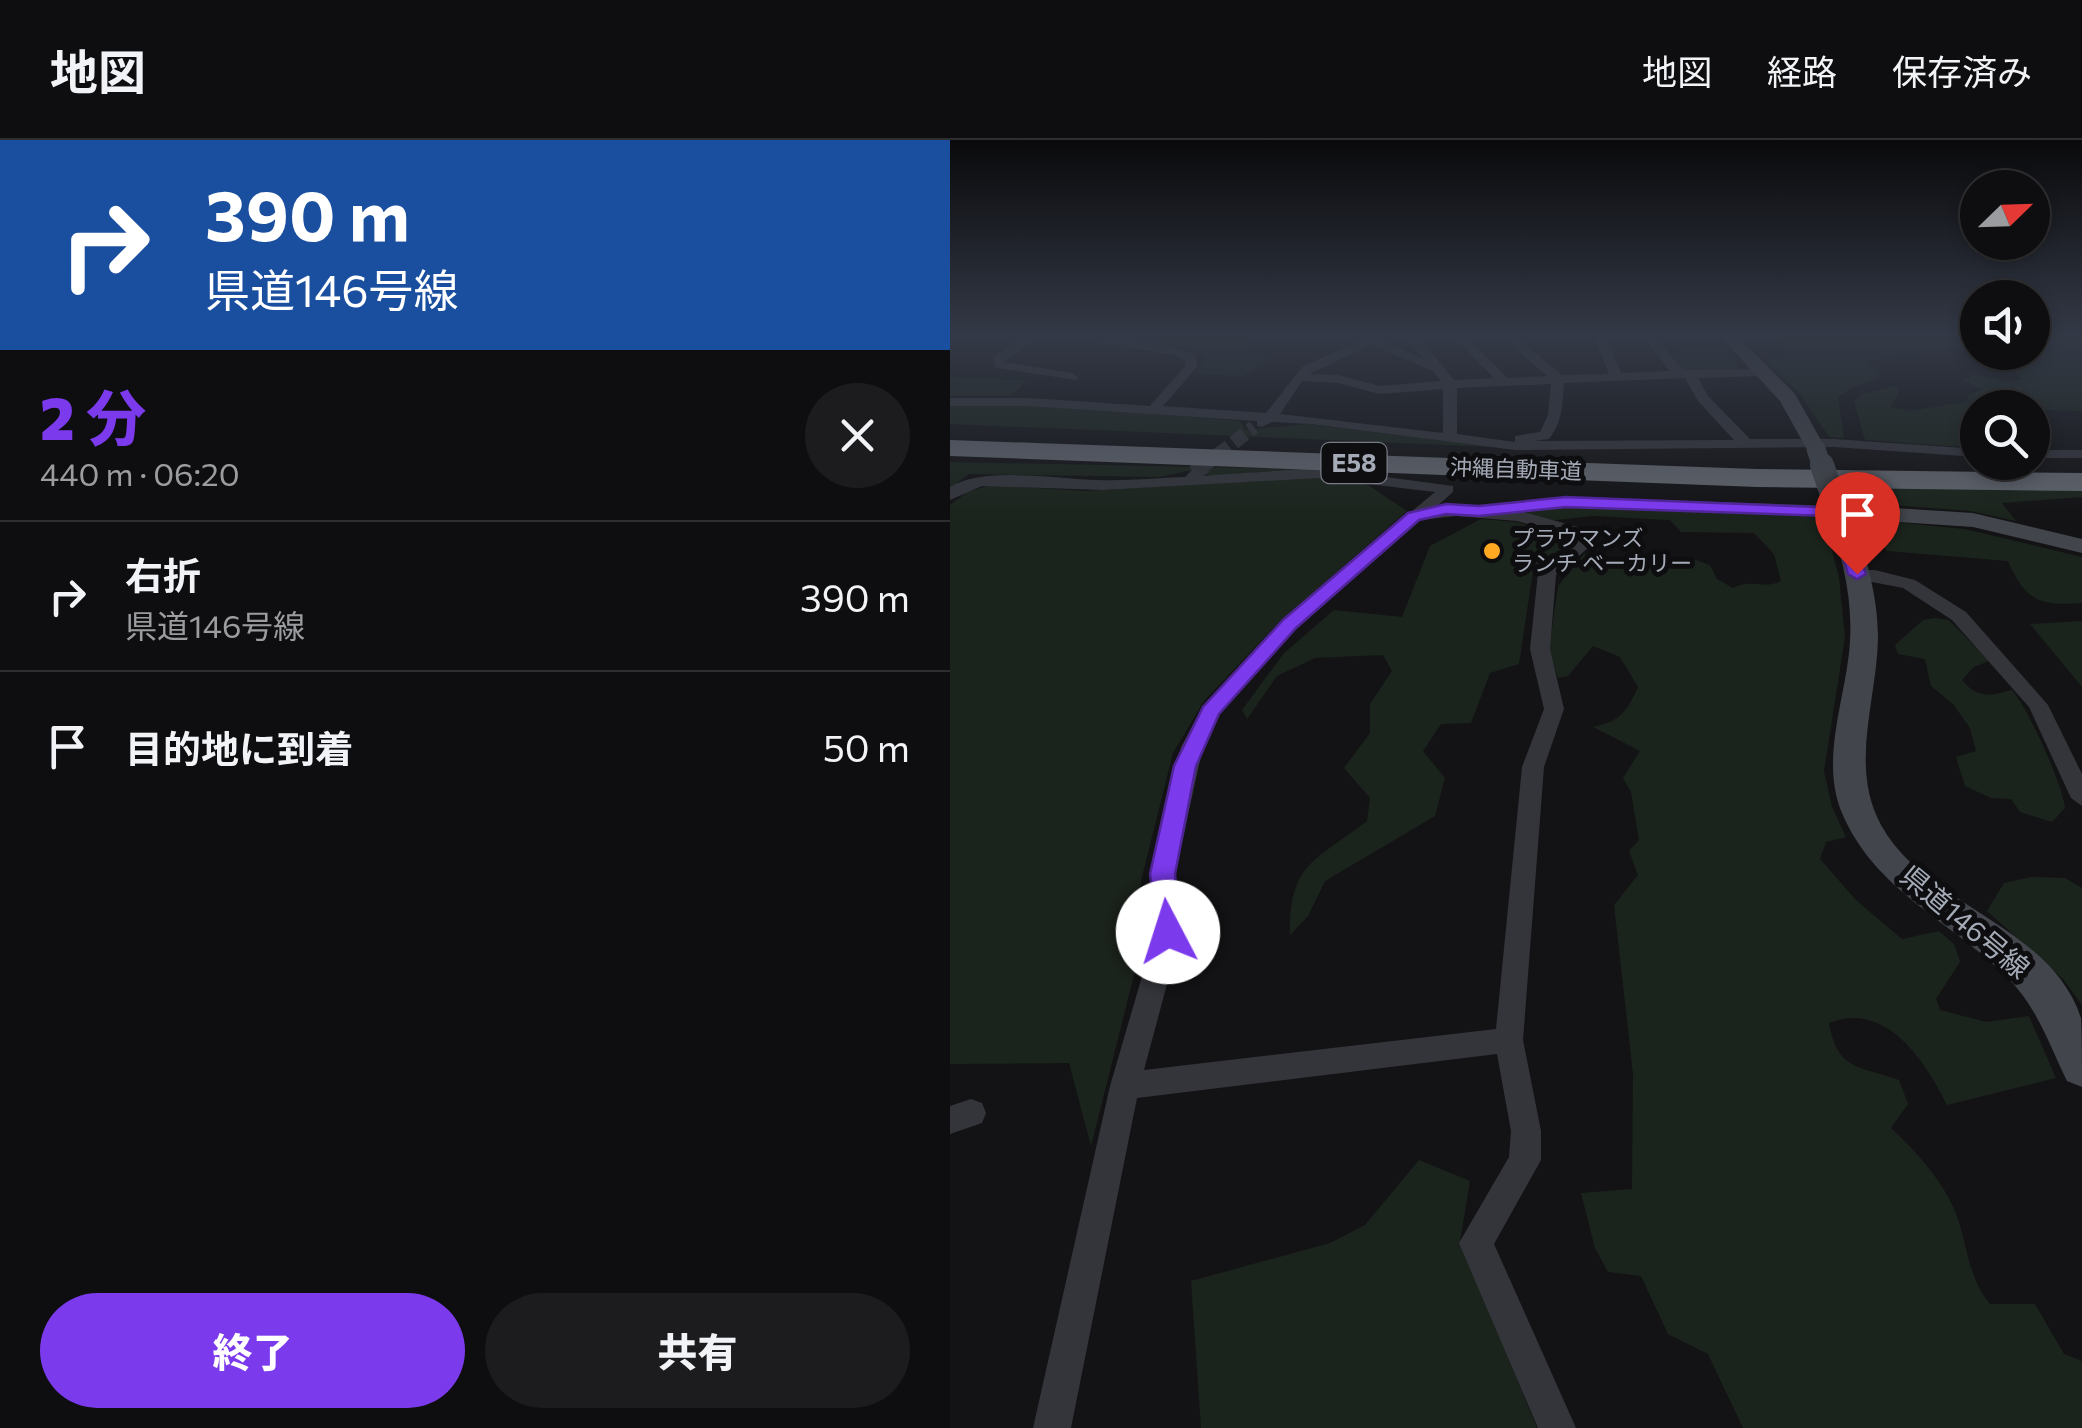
<!DOCTYPE html>
<html lang="ja">
<head>
<meta charset="utf-8">
<style>
  body { margin:0; font-family:Commissioner,"Noto Sans JP",sans-serif; background:#1c1c1e; color:#f1f3f6; height:100vh; display:flex; flex-direction:column; font-size:38px; white-space:nowrap }
  * { box-sizing:border-box; margin:0 }
  p { font-size:32px; color:#9b9c9f }
  .icon { flex:none; width:55px; height:55px; fill:none; stroke:currentColor; stroke-width:2; stroke-linecap:round; stroke-linejoin:round }
  .map { position:relative; flex:1; overflow:hidden }
  .side { display:flex; flex-direction:column; background:#0e0e10; width:950px }
  .side>* { flex:none }
  .hud { background:#1a4fa0; color:#fff; overflow:hidden }
  .needle { width:65px; rotate:67deg }
  .buttons { position:absolute; left:1010px; top:30px; display:grid; gap:20px }
  .buttons a { display:grid; place-items:center; width:90px; height:90px; border-radius:50%; background:#0e0e10; box-shadow:0 5px 15px #0003,0 0 0 2px #2e2e30; font-size:50px }
  .pin { position:absolute; display:grid; place-items:center; width:85px; height:85px; color:#fff; margin:-102px -42px; border-radius:50% 50% 50% 0; rotate:-45deg; box-shadow:0 0 10px #0007 }
  .pin .icon { rotate:45deg }
  .me { position:absolute; width:110px; margin:-55px; rotate:355deg; stroke-linejoin:round; filter:drop-shadow(0 0 8px #0008) }
  .turn { display:flex; align-items:center; gap:35px; height:210px; padding:0 40px; font-size:45px }
  .turn .icon { width:130px; height:130px; stroke-width:2.5 }
  .turn b { display:block; font-size:70px; line-height:85px }
  .round { display:grid; place-items:center; flex:none; width:105px; height:105px; border-radius:52px; background:#1c1c1e }
  .head { display:flex; align-items:center; justify-content:space-between; height:170px; padding:0 40px }
  h1 { font-size:60px; font-weight:800; line-height:75px; color:#7c3aed }
  .cta { display:flex; gap:20px; margin-top:auto; padding:20px 40px }
  .cta a { flex:1; height:115px; border-radius:60px; background:#7c3aed; color:#fff; font-size:40px; font-weight:800; line-height:115px; text-align:center }
  .cta a+a { background:#1c1c1e; color:#f1f3f6 }
  ul { padding:0; list-style:none }
  li { display:flex; align-items:center; gap:30px; height:150px; padding:0 40px; border-top:2px solid #2e2e30 }
  li div { flex:1 }
  li b { display:block; font-size:38px }
  li em { font-style:normal }
  header { display:flex; align-items:center; gap:60px; box-sizing:border-box; height:140px; padding:0 50px; background:#0e0e10; border-bottom:2px solid #2e2e30 }
  header strong { font-size:48px }
  nav { display:flex; gap:55px; margin-inline-start:auto; font-size:35px }
  main { display:flex; flex:1; min-height:0 }
  .map>svg:first-child { display:block }
  .green { fill:#1b241c }
  .lines { fill:none; stroke-linecap:round; stroke-linejoin:round }
  .street-tunnel-far1 { stroke:#303135; stroke-width:14; stroke-dasharray:14 6; stroke-linecap:butt }
  .street-tunnel { stroke:#303135; stroke-width:16; stroke-dasharray:16 9; stroke-linecap:butt }
  .street { fill:#34353b; fill-rule:evenodd }
  .secondary { fill:#42454b; fill-rule:evenodd }
  .highway { fill:#60646c; fill-rule:evenodd }
  .secondary-bridge-far1 { stroke:#42454b; stroke-width:19 }
  .secondary-bridge { stroke:#42454b; stroke-width:24 }
  .route { fill:#7c3aed; stroke:#51269a; stroke-width:2.5 }
  .poi-dot { fill:#ffa922; stroke:#0e0e10; stroke-width:4 }
  .labels { text-anchor:middle; stroke-width:10; stroke-linejoin:round; paint-order:stroke }
  .far-street-label { font-size:22px; fill:#a4abb7; stroke:#0e0e10 }
  .far-poi-label { font-size:22px; fill:#a4abb7; stroke:#0e0e10; text-anchor:start }
  .shield { fill:#0e0e10; stroke:#777c85; stroke-width:2.5 }
  .shield-label { font-size:25px; font-weight:bold; fill:#a4abb7 }
  .street-label { font-size:28px; fill:#a4abb7; stroke:#0e0e10 }
</style>
</head>
<body>
<header>
<strong>地図</strong>
<nav><a>地図</a><a>経路</a><a>保存済み</a></nav>
</header>
<main>
<section class="side">
<div class="hud">
<div class="turn"><svg class="icon" aria-label="right" viewBox="0 0 24 24"><path d="M7 20v-9h11M14 6l5 5-5 5"/></svg><div><b>390 m</b>県道146号線</div></div>
</div>
<div class="head"><div><h1>2 分</h1><p>440 m · 06:20</p></div><a class="round"><svg class="icon" aria-label="close" viewBox="0 0 24 24"><path d="M6 6l12 12M18 6L6 18"/></svg></a></div>
<ul>
<li><svg class="icon" aria-label="right" viewBox="0 0 24 24"><path d="M7 20v-9h11M14 6l5 5-5 5"/></svg><div><b>右折</b><p>県道146号線</p></div><em>390 m</em></li>
<li><svg class="icon" aria-label="arrive" viewBox="0 0 24 24"><path d="M6 21V4h12l-3 4 3 4H6"/></svg><div><b>目的地に到着</b></div><em>50 m</em></li>
</ul>
<div class="cta"><a>終了</a><a>共有</a></div>
</section>
<div class="map">
<svg width="1132" height="1288" viewBox="0 0 1132 1288">
  <rect width="100%" height="100%" fill="#131315"/>
  <!-- green -->
  <g class="green">
    <polygon points="199,196 303,196 299,210 319,217 319,221 293,236 245,234 255,217 239,209 193,203"/>
    <polygon points="828,196 1027,196 1027,209 1004,208 916,222 930,231 929,238 901,248 888,257 894,298 879,297 851,255 814,219 837,216"/>
    <path d="M1083,196h49v75l-104,-3 -1,40 -112,-8 -11,-39 8,-7 35,-8 1,8 -8,13 20,4 60,-10 -4,-6 16,-5 -19,-10 8,-2 -3,-5c19,1 36,11 54,7l-6,-9 17,-10 -24,-8 23,-1z"/>
    <polygon points="763,207 775,209 791,230 734,232 719,212"/>
    <polygon points="0,237 77,240 61,256 0,256"/>
    <polygon points="0,264 78,264 290,281 295,290 358,284 544,307 0,284"/>
    <polygon points="0,322 346,329 264,336 237,331 209,337 19,334 0,348"/>
    <polygon points="368,337 418,345 457,371 328,483 254,561 223,613 191,741 187,823 141,1006 119,923 0,924 0,365 17,352 41,345 135,351"/>
    <polygon points="906,347 1132,349 1132,357 1052,363 1066,381 1020,371 914,363"/>
    <path d="M617,365l239,8 17,5 16,59 6,60 -21,134 8,36 14,30 -20,5 -6,17 36,41 46,39 37,-8 15,13 6,18 -24,37 4,11 46,12 43,-6 27,62 -109,27c-21,-43 -61,-105 -118,-82 8,47 30,43 70,57l9,24 -17,24c26,24 53,54 66,88 11,32 11,61 33,88h45l29,50 18,7v67h-339l-35,-74 -40,-20 -27,-58 -33,-4 -13,-24 -14,-55 51,-4 1,-115 -19,-169 24,-30 -9,-24 10,-11 -8,-48 -8,-14 17,-27 -47,-24c27,-5 34,-16 45,-40l-18,-30 -27,-11 -25,30 -10,2 -9,-28 9,-64 26,-32 47,12 65,-6 14,5 7,14 16,9c20,-10 30,2 48,-7l-7,-27 -20,-21 -73,-1 -11,-12 -77,-4 -47,5 -30,-11z"/>
    <path d="M531,379l35,3 44,12 3,16 -30,21 -14,93 -29,9 -19,50 -30,1 -18,27 22,27 -10,38 -110,65 -17,35 -18,19c-1,-72 25,-74 77,-114l3,-23 -26,-30 26,-35v-29l22,-33 -9,-16 -68,3 -38,18 -30,43 -5,-9 42,-57 50,-43 68,7 28,-71z"/>
    <path d="M921,380l94,9 117,28v46c-42,3 -57,-2 -74,-42l-121,-10 -22,-28z"/>
    <path d="M985,478l14,2 40,41 -15,6 -12,13c16,19 28,16 50,10 16,18 50,93 53,118l-13,14 -32,-10 -9,-13 -20,-1 -26,-12 -9,-29 20,-6 -6,-23 -17,-24 -22,-18 -6,-27 -27,-5 -3,-9 28,-25z"/>
    <polygon points="1132,481 1132,547 1080,484"/>
    <polygon points="1081,737 1115,738 1132,748 1132,865 1113,839 1037,771 1054,743"/>
    <polygon points="469,1020 520,1041 510,1101 587,1288 251,1288 241,1141 380,1103 415,1085"/>
  </g>
  <g class="lines">
    <!-- street-tunnel-far1 -->
    <polyline class="street-tunnel-far1" points="252,327 304,287"/>
    <!-- street-tunnel -->
    <polyline class="street-tunnel" points="244,333 255,325"/>
    <!-- street -->
    <g class="street">
      <polygon points="75,196 89,196 54,222 122,233 128,237 127,240 46,228 43,217"/>
      <path d="M111,196c41,-1 98,2 135,20l1,11 -34,39 103,7 37,-47 56,-24 4,-6h11l49,23 -17,-23h12l36,44 40,-2 -42,-42h13l43,42 39,-2 -46,-40h13l48,39 47,-1 -15,-38h12l15,37 49,-2 -28,-35h12l29,34 82,-1 2,3 -6,4 -63,2 10,18 42,43h84l144,10v8l-144,-10 -319,3 -204,-26 -39,-2 -10,5 -5,-1v-5l-228,-15h-79v-8h79l121,8 35,-40 1,-5 -11,-6zM422,205l61,26 8,10 -61,5 -42,-11 -29,-1zM735,238l13,23 36,39 -200,1 15,-2c14,-18 13,-34 15,-56zM352,241l36,2 42,11 63,-5v44l-163,-19zM601,244l-3,31 -8,17 -25,4v6l-58,-8v-46z"/>
      <rect x="1082" y="310" width="50" height="8"/>
      <path d="M244,328l5,2 2,6 117,-8 135,18v6l-18,16h64l8,-5 59,-6 272,9 8,5 -8,5 -272,-9 -46,4 61,17 6,21 -31,26 -6,74 14,60 -20,58 -21,273 18,91v29l-47,84 82,184h-38l-79,-185 50,-86 2,-26 -14,-77 -360,44 -66,330h-38l77,-342 45,-154 -4,-58 30,-127 22,-40 79,-87 153,-128 -117,-14 -215,12 -121,-4 -32,14v-13c34,-21 108,-8 148,-7 29,1 58,-2 87,-3zM506,376l61,5 50,14 3,12 -32,26 -8,76 14,60 -22,58 -26,262 -352,41 37,-138 -6,-58 28,-127 16,-32 77,-87 125,-108z"/>
      <polygon points="901,430 925,430 965,440 1016,472 1098,565 1132,634 1132,666 1121,658 1079,567 1002,480 953,448 901,438"/>
      <polygon points="21,959 32,963 36,973 32,983 0,994 0,966"/>
    </g>
    <!-- secondary -->
    <g class="secondary">
      <polygon points="770,196 787,196 845,254 876,309 873,313 859,313 830,261"/>
      <path d="M884,353l8,2 5,10 126,8 109,26v14l-109,-26 -120,-8c13,38 25,77 25,119 -1,62 -29,128 3,187 45,82 169,99 200,193 1,20 1,48 1,69l-15,-6c-18,-37 -30,-74 -60,-104 -57,-57 -132,-86 -165,-164 -23,-54 5,-117 8,-172 3,-49 -11,-96 -27,-141z"/>
    </g>
    <!-- highway -->
    <polygon class="highway" points="0,300 807,329 1132,333 1132,351 807,347 0,316"/>
    <!-- secondary-bridge-far1 -->
    <polyline class="secondary-bridge-far1" points="866,309 872,327"/>
    <!-- secondary-bridge -->
    <polyline class="secondary-bridge" points="872,325 884,360"/>
  </g>
  <!-- sky -->
  <linearGradient id="sky" x2="0" y2="1"><stop stop-color="#0a0a0c"/><stop offset="0.52" stop-color="#333946"/><stop offset="1" stop-color="#333946" stop-opacity="0"/></linearGradient>
  <rect width="1132" height="376" fill="url(#sky)"/>
  <!-- route -->
  <polygon class="route" points="616,357 894,368 916,434 907,439 898,434 881,376 616,367 529,376 496,374 469,380 346,488 269,574 246,626 225,734 231,792 228,800 218,803 209,800 200,734 224,626 253,567 333,480 458,373 496,364 529,366"/>
  <!-- markers -->
  <circle class="poi-dot" cx="542" cy="411" r="10"/>
  <g class="labels">
    <!-- far-street labels -->
    <g class="far-street-label">
      <text transform="translate(566 329) rotate(2)" y="8">沖縄自動車道</text>
    </g>
    <!-- far-poi labels -->
    <g class="far-poi-label">
      <text x="562" y="406">プラウマンズ<tspan x="562" dy="25">ランチ ベーカリー</tspan></text>
    </g>
    <!-- shield labels -->
    <rect class="shield" x="371.5" y="303" width="65" height="40" rx="8"/>
    <g class="shield-label">
      <text x="404" y="332">E58</text>
    </g>
    <!-- street labels -->
    <g class="street-label">
      <text transform="translate(1015 782) rotate(40)" y="10">県道146号線</text>
    </g>
  </g>
</svg>
<div class="buttons">
<a><svg class="needle" viewBox="-14 -14 28 28"><path d="M0-13l5 13h-10z" fill="#e53935"/><path d="M0 13l5-13h-10z" fill="#9b9c9f"/></svg></a>
<a><svg class="icon" aria-label="sound" viewBox="0 0 24 24"><path d="M4 9h4l5-4v14l-5-4H4zM17 9q2 3 0 6"/></svg></a>
<a><svg class="icon" aria-label="search" viewBox="0 0 24 24"><circle cx="10" cy="10" r="6"/><path d="M15 15l6 6"/></svg></a>
</div>
<div class="pin" style="left:907px;top:434px;background:#d93025"><svg class="icon" aria-label="arrive" viewBox="0 0 24 24"><path d="M6 21V4h12l-3 4 3 4H6"/></svg></div>
<svg class="me" style="left:218px;top:792px" viewBox="-20 -20 40 40"><circle r="19" fill="#fff"/><path d="M0-13L10 11 0 6-10 11z" fill="#7c3aed"/></svg>
</div>
</main>
</body>
</html>
